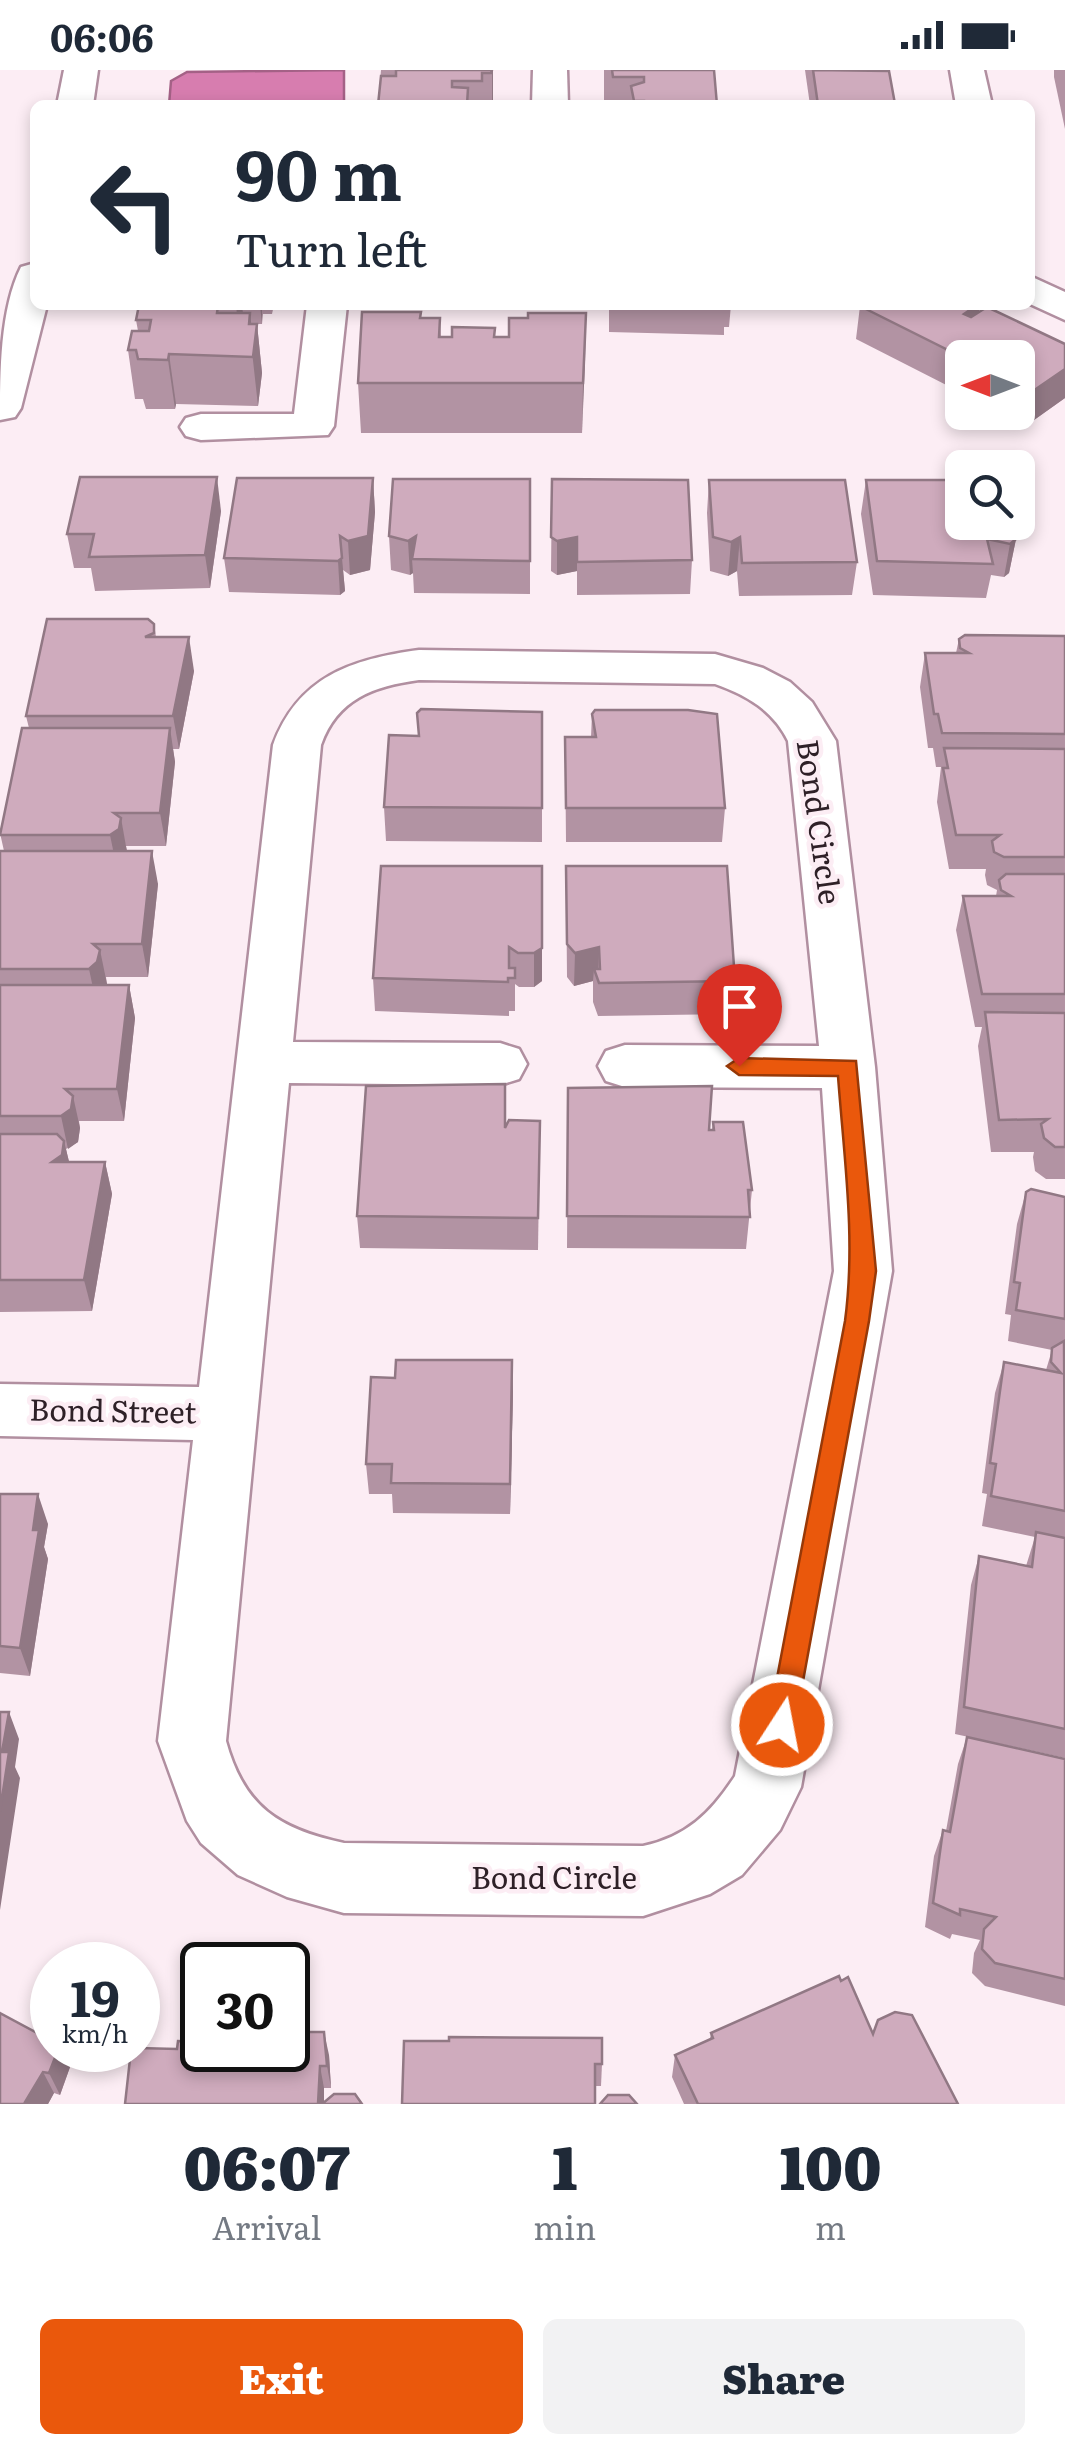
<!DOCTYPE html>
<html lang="en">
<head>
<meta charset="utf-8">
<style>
  body { margin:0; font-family:Literata,serif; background:#f2f2f3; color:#1f2937; height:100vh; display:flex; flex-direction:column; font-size:38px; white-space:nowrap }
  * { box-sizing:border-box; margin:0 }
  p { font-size:32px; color:#747a83 }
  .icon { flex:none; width:55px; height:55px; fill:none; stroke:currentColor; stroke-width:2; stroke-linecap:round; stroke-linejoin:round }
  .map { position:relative; height:2034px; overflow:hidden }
  .panel { display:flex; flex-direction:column; background:#fff; flex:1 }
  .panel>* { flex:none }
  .top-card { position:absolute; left:30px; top:30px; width:1005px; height:210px; border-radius:15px; box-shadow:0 5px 15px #0003; background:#fff; color:#1f2937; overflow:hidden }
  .needle { width:65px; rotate:270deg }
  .controls { position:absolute; left:945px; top:270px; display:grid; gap:20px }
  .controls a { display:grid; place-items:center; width:90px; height:90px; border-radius:15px; background:#fff; box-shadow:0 5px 15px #0003; font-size:50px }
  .speed { position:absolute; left:30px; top:1872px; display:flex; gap:20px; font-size:50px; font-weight:700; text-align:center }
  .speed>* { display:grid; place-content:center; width:130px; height:130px; border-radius:50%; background:#fff; box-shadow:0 5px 15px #0003; line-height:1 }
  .speed small { font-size:25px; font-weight:400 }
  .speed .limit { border:5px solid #111; border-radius:15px; background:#fff; color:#111 }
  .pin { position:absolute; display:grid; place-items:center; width:85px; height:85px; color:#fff; margin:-102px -42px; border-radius:50% 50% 50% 0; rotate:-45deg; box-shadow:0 0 10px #0007 }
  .pin .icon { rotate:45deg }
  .me { position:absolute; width:110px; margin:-55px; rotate:11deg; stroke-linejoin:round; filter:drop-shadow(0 0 8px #0008) }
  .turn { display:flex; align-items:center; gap:35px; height:210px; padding:0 40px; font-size:45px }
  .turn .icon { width:130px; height:130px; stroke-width:2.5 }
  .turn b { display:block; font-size:70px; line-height:85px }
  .eta { display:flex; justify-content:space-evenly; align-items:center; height:170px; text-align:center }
  .eta b { font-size:60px; font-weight:800; line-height:70px }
  .action { display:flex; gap:20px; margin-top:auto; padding:20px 40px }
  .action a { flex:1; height:115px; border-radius:15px; background:#ea580c; color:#fff; font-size:40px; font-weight:800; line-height:115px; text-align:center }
  .action a+a { background:#f2f2f3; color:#1f2937 }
  .status { display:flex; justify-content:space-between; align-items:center; height:70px; padding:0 50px; background:#fff; direction:ltr }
  .status svg { height:28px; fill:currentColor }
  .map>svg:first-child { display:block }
  .water { fill:#d77daf; stroke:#a46186; stroke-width:2.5 }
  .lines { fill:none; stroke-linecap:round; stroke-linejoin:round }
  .minor-casing { stroke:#b18fa0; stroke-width:5 }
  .minor { fill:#fff; fill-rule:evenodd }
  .wall { fill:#b293a3 }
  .shaded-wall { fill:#917884 }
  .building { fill:#cfabbd; stroke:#917884; stroke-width:2.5 }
  .route { fill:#ea580c; stroke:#983908; stroke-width:2.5 }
  .labels { text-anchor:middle; stroke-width:9; stroke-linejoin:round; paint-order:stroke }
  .street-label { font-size:30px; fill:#2e2027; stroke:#fcedf4 }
</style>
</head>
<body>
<div class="status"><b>06:06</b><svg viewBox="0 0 49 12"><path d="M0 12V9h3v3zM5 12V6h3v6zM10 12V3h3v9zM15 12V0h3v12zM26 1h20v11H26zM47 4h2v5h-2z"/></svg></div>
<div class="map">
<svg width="1065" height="2034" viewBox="0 0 1065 2034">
  <rect width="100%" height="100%" fill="#fcedf4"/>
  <!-- water -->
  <polygon class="water" points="344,0 344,35 169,35 171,11 187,2"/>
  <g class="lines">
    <!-- minor casing -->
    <g class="minor-casing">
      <g id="minor">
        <polygon points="64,0 98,0 93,35 57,35"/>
        <polygon points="533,0 567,0 568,35 532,35"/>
        <polygon points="950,0 984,0 992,35 956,35"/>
        <path d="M35,193v42h12l-26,103 -6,9 -15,3c0,-48 0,-111 21,-153z"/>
        <polygon points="1030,206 1065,222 1065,250 1030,234"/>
        <polygon points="307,235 347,235 334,356 328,365 201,370 186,366 180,357 186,348 201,344 294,344"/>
        <path d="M419,580l296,4 48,14 27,14 22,20 24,39 39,326 17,204 -91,516 -21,43 -38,45 -32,19 -67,22 -299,-3 -57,-16 -49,-22 -37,-32 -14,-22 -29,-80 35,-301 -193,-4v-52l199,3 74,-642c25,-68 78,-86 146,-95zM419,610l296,4c31,11 58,26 73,57l31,305 -194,-1 -19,6 -8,15 8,15 19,6 197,1 12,183 -99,505c-24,37 -49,61 -92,70l-299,-3c-65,-14 -100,-36 -118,-102l63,-658 211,2 19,-6 8,-15 -8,-15 -19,-6 -207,-1 28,-297c16,-46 53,-59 98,-65z"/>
      </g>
    </g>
    <!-- minor -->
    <use href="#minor" class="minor"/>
  </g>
  <!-- wall -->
  <g class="wall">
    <polygon points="381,0 493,0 493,35 378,35"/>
    <polygon points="604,0 714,0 717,35 604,35"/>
    <polygon points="805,0 888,0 895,35 810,35"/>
    <polygon points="1054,0 1065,0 1065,59 1054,7"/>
    <polygon points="139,235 274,235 272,244 263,244 262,254 257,254 262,303 258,336 176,334 175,339 146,339 143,329 135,329 128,280 138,261 136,250"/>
    <polygon points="609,235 731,235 729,257 724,257 724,265 609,262"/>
    <polygon points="862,235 980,235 979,241 1065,274 1065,328 1027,355 1002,342 1018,342 1018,288 962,288 962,323 856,269 860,236"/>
    <polygon points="586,243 582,363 361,363 358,313 421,248 440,248 441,267 509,267 528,248"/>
    <polygon points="373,408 375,442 370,500 350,505 343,500 345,521 340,525 229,522 224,488"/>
    <polygon points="530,409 530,524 414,523 413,503 410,505 391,500 389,466"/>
    <polygon points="552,409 692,490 690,524 577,525 577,501 557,505 551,501"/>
    <polygon points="709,410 857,492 852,525 739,526 737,501 728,506 710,501 707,443"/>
    <polygon points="866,410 1016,469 1009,503 1004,507 991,505 986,528 873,525 861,444"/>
    <polygon points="221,441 210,518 95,521 91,498 74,498 67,464"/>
    <polygon points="154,554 156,567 194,601 179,679 173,679 175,692 166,776 126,776 127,781 158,814 148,907 106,907 107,915 129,915 135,948 124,1051 79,1051 80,1058 78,1072 66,1079 69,1092 105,1092 112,1124 92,1241 0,1242 0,781 4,781 0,763 29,658 26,646"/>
    <polygon points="1065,566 1065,1109 1046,1109 1035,1101 1033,1087 1034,1082 991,1082 978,976 982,957 975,957 956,860 963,826 996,826 997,820 987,815 985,805 986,799 949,799 937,732 941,697 936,697 933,678 928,678 920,617 925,583 956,583 959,569"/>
    <polygon points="542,642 542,772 386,771 384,737 419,666 417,643"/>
    <polygon points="592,644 725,738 722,772 566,772 565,667 591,667"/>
    <polygon points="542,796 542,911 534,917 519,917 515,914 515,941 509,941 509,946 375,941 373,908"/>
    <polygon points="566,796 735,911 732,944 598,946 593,932 593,911 574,916 567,907"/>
    <polygon points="568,1018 709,1060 712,1060 713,1052 752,1120 746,1179 567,1178"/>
    <polygon points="540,1051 538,1180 360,1178 357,1146 506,1056"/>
    <polygon points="1026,1122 1065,1127 1065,1688 955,1664 971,1515 979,1486 1026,1496 1035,1467 982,1456 987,1424 982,1423 995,1323 1004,1292 1046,1300 1052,1280 1008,1271 1011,1245 1005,1244 1017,1154"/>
    <polygon points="513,1321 510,1444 393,1443 392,1424 369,1424 366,1394"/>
    <polygon points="0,1424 48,1454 44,1477 48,1489 30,1606 0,1603"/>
    <polygon points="967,1667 1065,1689 1065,1936 985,1916 972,1903 974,1883 980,1870 952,1864 950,1869 925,1857 934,1786 943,1760 946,1761 958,1694"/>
    <polygon points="841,1911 873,1964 958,2034 684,2034 672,2007 675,1985 710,1969 711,1963"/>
    <polygon points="404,1971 602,1994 601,2016 595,2016"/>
    <polygon points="52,1980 62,1980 70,1997 60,2025 54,2023 48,2034 0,2034"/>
    <polygon points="329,1985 331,2018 324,2018 324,2033 125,2034"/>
  </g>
  <!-- shaded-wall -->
  <g class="shaded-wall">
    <rect x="492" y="0" width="1" height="35"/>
    <polygon points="236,235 242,235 245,261 241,285"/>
    <polygon points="260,235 262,235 262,254"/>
    <polygon points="977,235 980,235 975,266 964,244"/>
    <polygon points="250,243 254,278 257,254 262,303 258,336 249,254"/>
    <polygon points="586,243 585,292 582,363 583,313"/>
    <polygon points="169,284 176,334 175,339 168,290"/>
    <polygon points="1065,299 1065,328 1027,355 1033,321"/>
    <polygon points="217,407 221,441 210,518 205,485"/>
    <polygon points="373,408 375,442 370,500 350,505 348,471"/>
    <polygon points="416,466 412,489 413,503 410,505 408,471"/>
    <polygon points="577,467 577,501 557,505 557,471"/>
    <polygon points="740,467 737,501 728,506 731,472"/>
    <polygon points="1016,469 1009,503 1004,507 1010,474"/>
    <polygon points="342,488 345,521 340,525 338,491"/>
    <polygon points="189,567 194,601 179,679 173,646"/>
    <polygon points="170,658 175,692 166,776 160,743"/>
    <polygon points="121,748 127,782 117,799 110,765"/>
    <polygon points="152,781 158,814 148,907 142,874"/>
    <polygon points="599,877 598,910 594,899 593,911 574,916 575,883"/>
    <polygon points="542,878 542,911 534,917 534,883"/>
    <polygon points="100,880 107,914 104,925 96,932 89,899"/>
    <polygon points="129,915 135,948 124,1051 117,1019"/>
    <polygon points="73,1026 80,1058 78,1072 68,1079 61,1046"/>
    <polygon points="64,1071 72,1104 52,1092"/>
    <polygon points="105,1092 112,1124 92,1241 84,1210"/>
    <polygon points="512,1290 513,1321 510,1444 510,1414"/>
    <polygon points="38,1424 48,1454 44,1477 48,1489 30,1606 20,1578"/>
    <polygon points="9,1642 19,1669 15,1697 20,1708 0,1840 0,1741 2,1682"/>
    <polygon points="324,1962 329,1985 331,2018 327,1996"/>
    <polygon points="58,1980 62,1980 70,1997 60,2025 49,2003"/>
    <polygon points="320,1996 324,2018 324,2034 318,2034"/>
    <polygon points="43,2002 54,2023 48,2034 26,2034 25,2032"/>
  </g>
  <!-- building -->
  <g class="building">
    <polygon points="396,0 492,0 491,3 482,3 482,11 452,11 452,17 468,18 467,35 378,35 381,6 396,6"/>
    <polygon points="612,0 714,0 717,35 644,35 644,31 634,31 631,16 644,12 644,7 613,7"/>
    <polygon points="813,0 889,1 895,34 818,35"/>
    <polygon points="139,235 236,235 218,236 217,243 250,243 249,254 257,254 253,287 169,284 168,290 138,289 136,280 128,280 132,261 149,261 151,250 136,250"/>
    <polygon points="862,235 977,235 964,244 971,247 987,237 1065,274 1065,299 1033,321 1018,314 1018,288 964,288 860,236"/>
    <polygon points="362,242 421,242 420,248 440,248 439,267 452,267 452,257 495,258 494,267 509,267 509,248 528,248 528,243 586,243 583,313 358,313"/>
    <polygon points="80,407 217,407 205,485 89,487 94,464 67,464"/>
    <polygon points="237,408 373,408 368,466 348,471 340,466 342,488 338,491 224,488"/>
    <polygon points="393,409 530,409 530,491 412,489 416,466 408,471 389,466"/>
    <polygon points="552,409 688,410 692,490 577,492 577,467 557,471 551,467"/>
    <polygon points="709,410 845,410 857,492 742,493 740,467 731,472 713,467"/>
    <polygon points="866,410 962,410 962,452 1012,452 1016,469 1010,474 987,469 993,494 877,491"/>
    <polygon points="47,549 148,549 154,554 154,563 145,567 189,567 173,646 26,646"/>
    <polygon points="965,565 1065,566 1065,664 942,663 938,644 934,644 925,583 969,583 960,578 959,569"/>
    <polygon points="421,639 542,642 542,738 384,737 389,665 419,666 417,643"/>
    <polygon points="595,640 688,640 717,644 725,738 566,738 565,667 596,667 592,644"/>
    <polygon points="22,658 170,658 160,743 114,743 121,748 119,759 110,765 0,765"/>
    <polygon points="944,678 1065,679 1065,787 1004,787 994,782 992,771 1000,765 956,765 943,698 948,698"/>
    <polygon points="0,781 152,781 142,874 93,874 100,880 97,892 89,899 0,899"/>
    <polygon points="381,796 542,796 542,878 534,883 518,883 509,877 509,898 515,898 515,908 508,908 508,912 373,908"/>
    <polygon points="566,796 727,796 735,911 599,913 594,899 600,899 599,877 575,883 567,874"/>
    <polygon points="1006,804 1065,804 1065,924 982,924 963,826 1011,826 1001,820 999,810"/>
    <polygon points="0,915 129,915 117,1019 65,1019 73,1026 71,1039 61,1046 0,1046"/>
    <polygon points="985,942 1065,943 1065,1077 1055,1077 1044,1068 1041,1054 1048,1049 999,1050"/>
    <polygon points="505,1014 505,1058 509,1050 540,1051 538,1148 357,1146 366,1016"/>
    <polygon points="712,1016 709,1060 714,1060 713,1052 743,1052 752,1120 748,1120 750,1147 567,1146 568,1018"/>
    <polygon points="0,1064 57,1064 64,1071 62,1085 52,1092 105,1092 84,1210 0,1210"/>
    <polygon points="1031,1119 1065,1127 1065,1249 1016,1240 1020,1213 1014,1212 1026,1122"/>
    <polygon points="1064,1271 1065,1441 991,1426 996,1394 990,1393 1004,1292 1061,1303 1051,1292 1052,1278"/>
    <polygon points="396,1290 512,1290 510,1414 391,1413 392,1394 366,1394 371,1307 395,1308"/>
    <polygon points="0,1424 38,1424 33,1460 39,1460 20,1578 0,1576"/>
    <polygon points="1036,1462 1065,1468 1065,1659 964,1637 979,1486 1032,1497"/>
    <polygon points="0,1642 9,1642 2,1682 9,1682 0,1741"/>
    <polygon points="967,1667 1065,1689 1065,1909 995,1893 982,1879 984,1859 996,1847 960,1839 960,1845 933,1833 943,1760 950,1762"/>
    <polygon points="839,1906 841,1911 848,1907 873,1964 878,1950 895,1942 912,1945 958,2034 698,2034 675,1985 713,1968 711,1963"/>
    <polygon points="0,1943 52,1971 52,1980 58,1980 49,2003 43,2002 25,2032 28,2034 0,2034"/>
    <polygon points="288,1962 324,1962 327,1996 320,1996 318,2034 125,2034 131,1980 138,1980 138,1978 177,1979 178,1971 202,1972 202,1980 288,1980"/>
    <polygon points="449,1967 602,1968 602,1994 595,1994 595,2034 402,2034 404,1971 449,1971"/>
    <polygon points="334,2024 355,2024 362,2034 322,2034"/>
    <polygon points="608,2025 629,2025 637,2034 600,2034"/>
  </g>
  <!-- route -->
  <path class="route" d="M739,988l117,3 20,210 -7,50 -74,404 -4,10 -9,3 -10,-3 -4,-10 77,-404c11,-82 -1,-163 -7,-245l-99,-1 -12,-9z"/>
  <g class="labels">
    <!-- street labels -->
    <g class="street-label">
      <text transform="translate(818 752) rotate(82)" y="10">Bond Circle</text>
      <text transform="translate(113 1342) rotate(1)" y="10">Bond Street</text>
      <text x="554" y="1819">Bond Circle</text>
    </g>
  </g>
</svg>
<div class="controls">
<a><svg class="needle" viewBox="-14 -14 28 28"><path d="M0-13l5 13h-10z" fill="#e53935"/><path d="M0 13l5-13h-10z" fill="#747a83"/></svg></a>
<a><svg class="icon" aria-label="search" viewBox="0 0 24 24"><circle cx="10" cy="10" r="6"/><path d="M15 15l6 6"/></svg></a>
</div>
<div class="speed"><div>19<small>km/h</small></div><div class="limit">30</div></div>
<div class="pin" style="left:739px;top:996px;background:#d93025"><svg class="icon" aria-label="arrive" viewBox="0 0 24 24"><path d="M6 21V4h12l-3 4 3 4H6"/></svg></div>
<svg class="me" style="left:782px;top:1655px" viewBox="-20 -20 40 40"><circle r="17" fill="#ea580c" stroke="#fff" stroke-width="3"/><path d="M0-11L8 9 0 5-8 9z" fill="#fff"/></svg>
<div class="top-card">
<div class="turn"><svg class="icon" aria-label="left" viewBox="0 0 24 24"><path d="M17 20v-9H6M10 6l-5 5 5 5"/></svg><div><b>90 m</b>Turn left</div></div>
</div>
</div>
<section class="panel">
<div class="eta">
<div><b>06:07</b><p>Arrival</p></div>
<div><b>1</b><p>min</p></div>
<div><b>100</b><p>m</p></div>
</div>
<div class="action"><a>Exit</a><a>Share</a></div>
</section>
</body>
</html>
